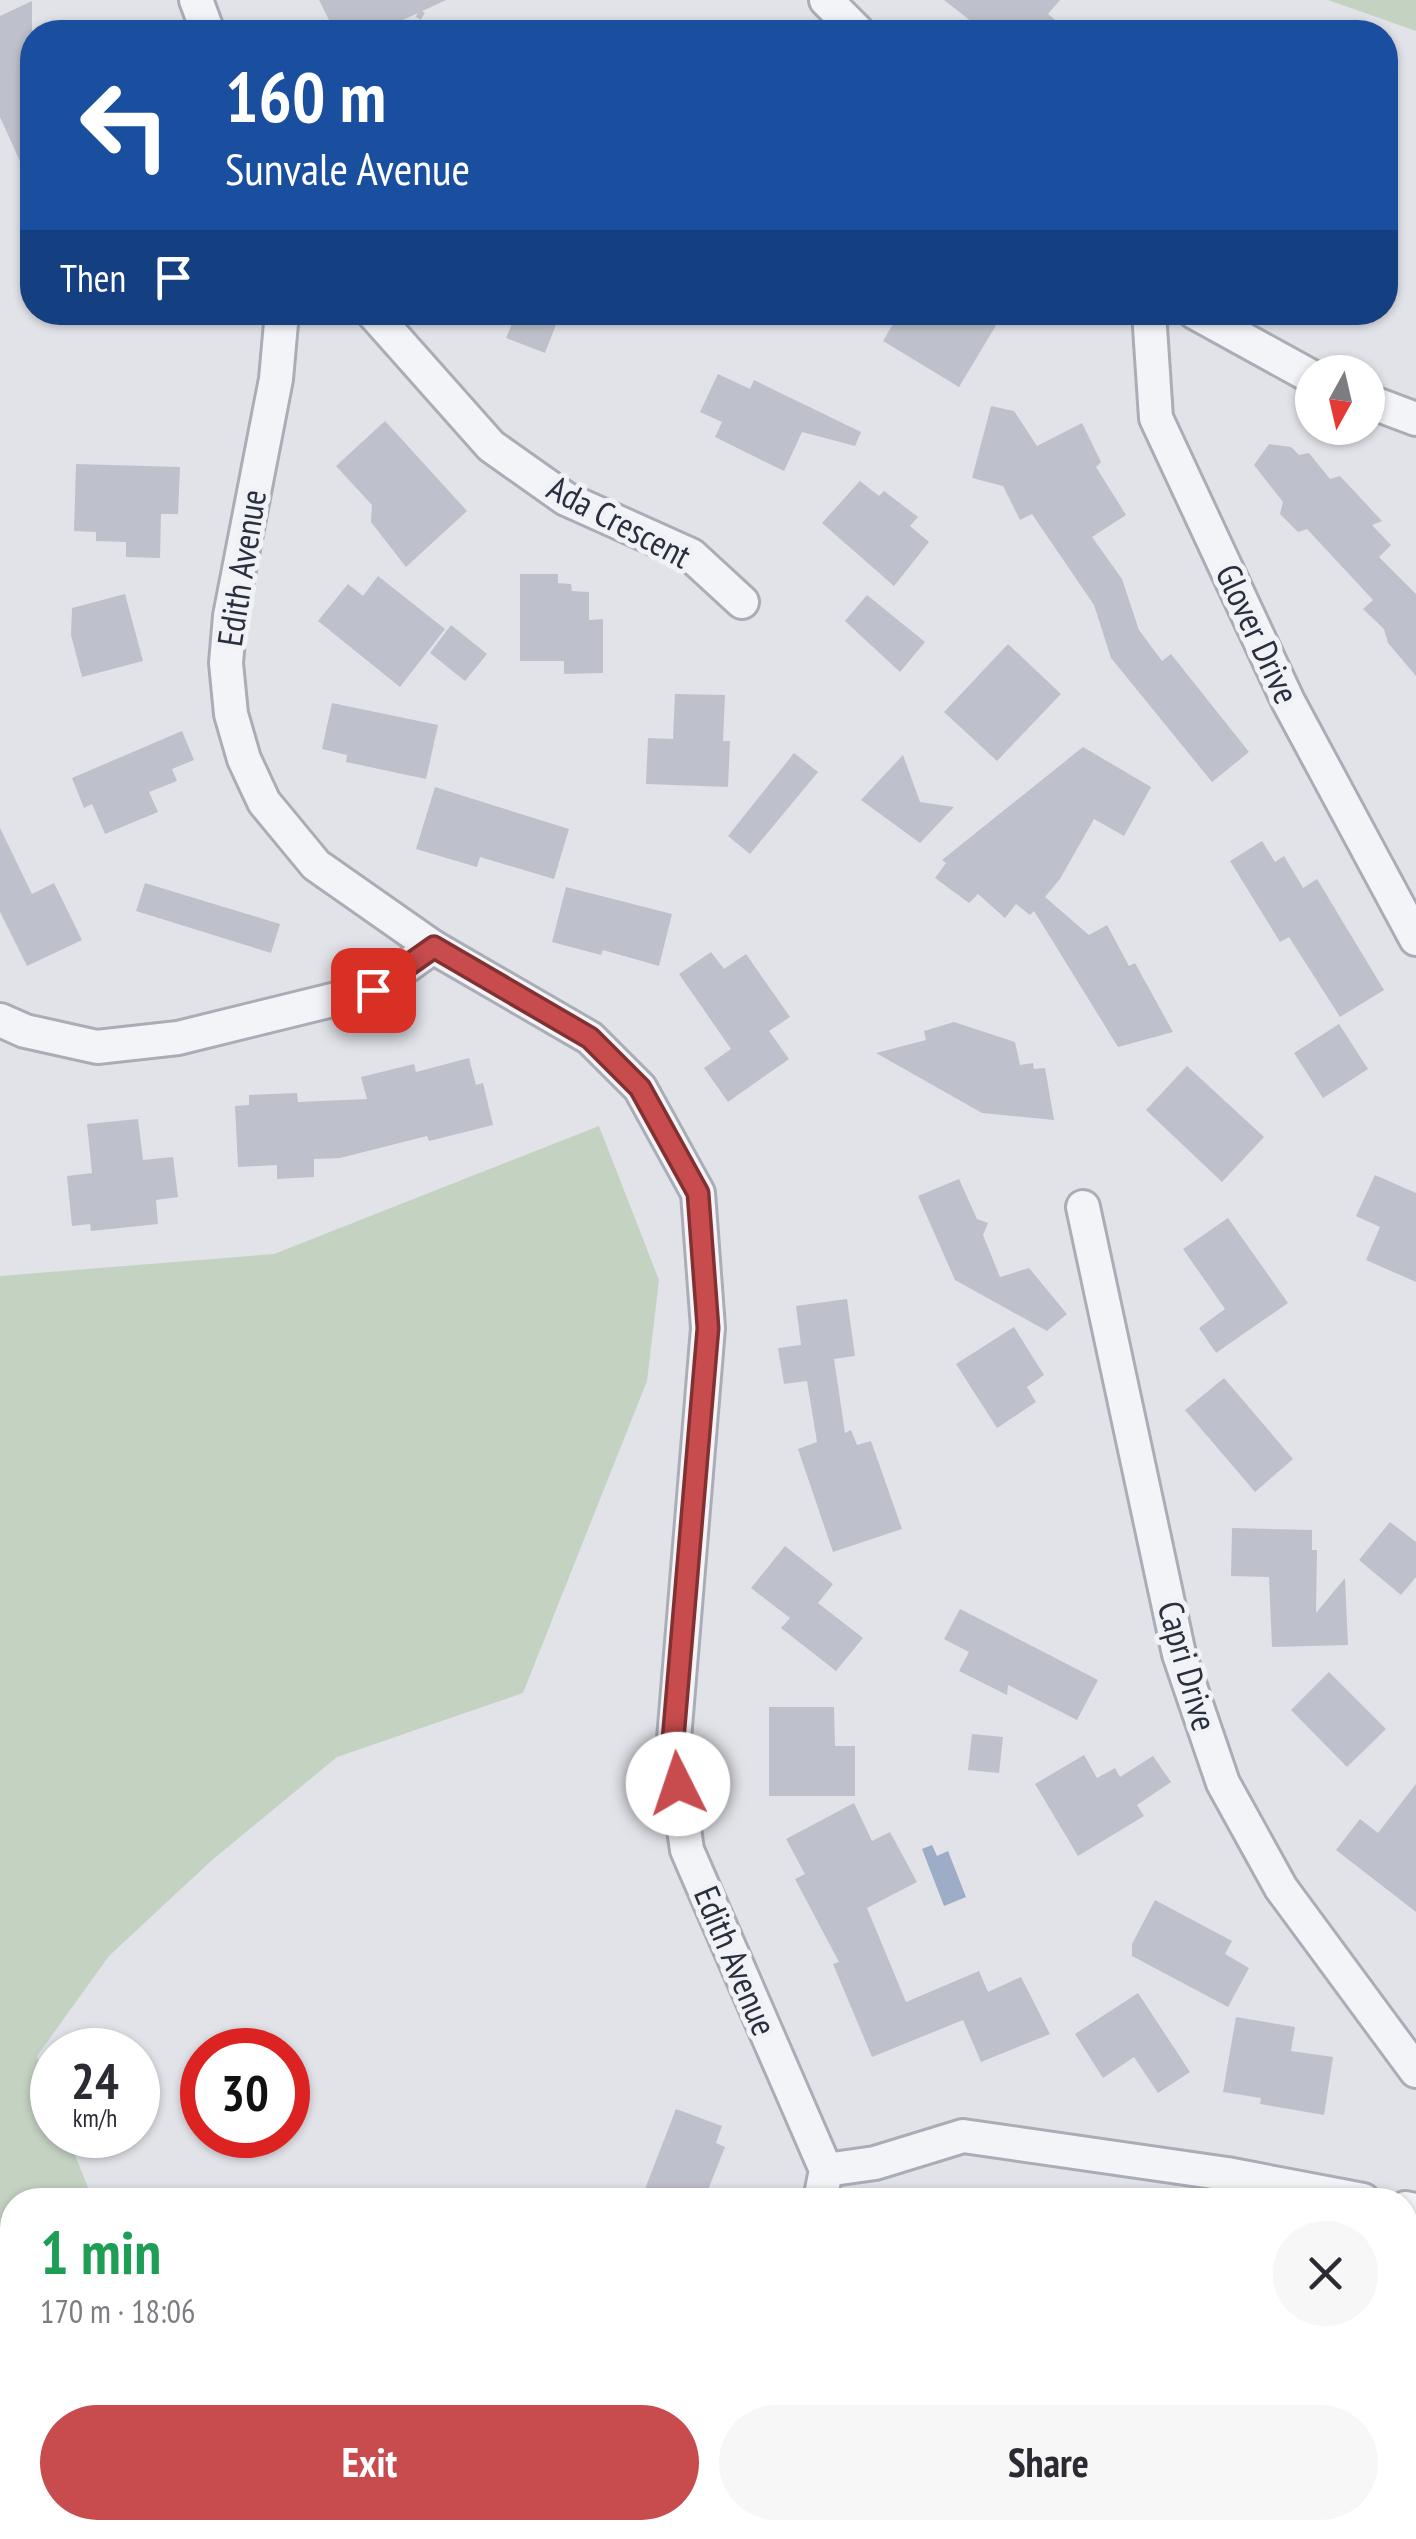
<!DOCTYPE html>
<html lang="en">
<head>
<meta charset="utf-8">
<style>
  body { margin:0; font-family:"PT Sans Narrow",sans-serif; background:#f7f7f7; color:#2b2b33; height:100vh; display:flex; flex-direction:column; font-size:38px; white-space:nowrap }
  * { box-sizing:border-box; margin:0 }
  p { font-size:32px; color:#7c7c81 }
  .icon { flex:none; width:55px; height:55px; fill:none; stroke:currentColor; stroke-width:2; stroke-linecap:round; stroke-linejoin:round }
  .map { position:relative; flex:1; overflow:hidden }
  .drawer { position:absolute; left:0px; top:2188px; width:1418px; height:352px; display:flex; flex-direction:column; background:#fff; border-radius:40px 40px 0 0; box-shadow:0 2px 8px #0004 }
  .drawer>* { flex:none }
  .banner { position:absolute; left:20px; top:20px; width:1378px; height:305px; border-radius:40px; box-shadow:0 2px 8px #0004; background:#1a4fa0; color:#fff; overflow:hidden }
  .needle { width:65px; rotate:188deg }
  .tools { position:absolute; left:1295px; top:355px; display:grid; gap:20px }
  .tools a { display:grid; place-items:center; width:90px; height:90px; border-radius:50%; background:#fff; box-shadow:0 2px 8px #0004; font-size:50px }
  .speed { position:absolute; left:30px; top:2028px; display:flex; gap:20px; font-size:50px; font-weight:700; text-align:center }
  .speed>* { display:grid; place-content:center; width:130px; height:130px; border-radius:50%; background:#fff; box-shadow:0 2px 8px #0004; line-height:1 }
  .speed small { font-size:25px; font-weight:400 }
  .speed .limit { border:15px solid #d22; background:#fff; color:#111 }
  .pin { position:absolute; display:grid; place-items:center; width:85px; height:85px; color:#fff; margin:-42px; border-radius:20px; box-shadow:0 5px 15px #0006 }
  .me { position:absolute; width:110px; margin:-55px; rotate:356deg; stroke-linejoin:round; filter:drop-shadow(0 0 8px #0008) }
  .turn { display:flex; align-items:center; gap:35px; height:210px; padding:0 40px; font-size:45px }
  .turn .icon { width:130px; height:130px; stroke-width:2.5 }
  .turn b { display:block; font-size:70px; line-height:85px }
  .then { display:flex; align-items:center; height:95px; padding:0 40px; background:#0003; gap:20px; font-size:38px }
  .round { display:grid; place-items:center; flex:none; width:105px; height:105px; border-radius:52px; background:#f7f7f7 }
  .summary { display:flex; align-items:center; justify-content:space-between; height:170px; padding:0 40px }
  h1 { font-size:60px; font-weight:800; line-height:75px; color:#1e9e55 }
  .action { display:flex; gap:20px; margin-top:auto; padding:20px 40px }
  .action a { flex:1; height:115px; border-radius:60px; background:#c84b4d; color:#fff; font-size:40px; font-weight:800; line-height:115px; text-align:center }
  .action a+a { background:#f7f7f7; color:#2b2b33 }
  .map>svg:first-child { display:block }
  .green { fill:#c4d2c2 }
  .water { fill:#9dacc7 }
  .building { fill:#bec1cb }
  .lines { fill:none; stroke-linecap:round; stroke-linejoin:round }
  .street-casing { stroke:#aaadb6; stroke-width:38 }
  .path { stroke:#bfc1c7; stroke-width:6; stroke-dasharray:8 8; stroke-linecap:butt }
  .street { stroke:#f3f4f7; stroke-width:32 }
  .route-casing { stroke:#823132; stroke-width:25 }
  .route { stroke:#c84b4d; stroke-width:18 }
  .labels { text-anchor:middle; stroke-width:10; stroke-linejoin:round; paint-order:stroke }
  .street-label { font-size:35px; fill:#2a2f40; stroke:#f0f2f6 }
</style>
</head>
<body>
<div class="map">
<svg width="1416" height="2539" viewBox="0 0 1416 2539">
  <rect width="100%" height="100%" fill="#e1e3e9"/>
  <!-- green -->
  <g class="green">
    <polygon points="1328,0 1416,0 1416,31"/>
    <polygon points="599,1126 659,1280 647,1381 523,1693 337,1757 211,1861 109,1956 37,2056 52,2097 52,2135 67,2135 93,2200 12,2200 12,2345 0,2360 0,1276 274,1254"/>
  </g>
  <!-- water -->
  <polygon class="water" points="932,1845 937,1856 948,1851 966,1897 944,1906 922,1849"/>
  <!-- building -->
  <g class="building">
    <polygon points="319,0 446,0 377,32 335,32"/>
    <polygon points="944,0 1060,0 1048,14 1070,32 985,32"/>
    <polygon points="32,1 32,188 0,117 0,16"/>
    <polygon points="517,312 561,312 545,353 506,338"/>
    <polygon points="900,312 1004,312 959,387 883,341"/>
    <polygon points="718,374 750,389 754,380 861,432 855,446 802,432 784,471 715,437 722,422 700,412"/>
    <polygon points="991,406 1014,411 1037,446 1082,423 1101,462 1096,467 1126,515 1092,537 1122,579 1139,630 1162,661 1171,654 1249,752 1212,782 1111,658 1094,605 1032,514 1020,520 1003,486 972,478"/>
    <polygon points="385,421 467,511 406,567 371,522 372,505 336,466"/>
    <polygon points="1269,444 1291,447 1299,455 1309,453 1330,479 1340,476 1382,521 1372,525 1391,545 1379,557 1416,594 1416,676 1388,643 1384,629 1363,609 1373,600 1307,529 1298,532 1280,514 1283,502 1254,465"/>
    <polygon points="76,464 180,467 178,514 161,514 160,558 126,557 126,542 96,541 96,532 74,531"/>
    <polygon points="860,481 879,496 884,491 918,517 910,526 929,542 894,586 822,523"/>
    <polygon points="520,574 558,574 558,583 571,584 572,591 589,592 589,620 603,619 603,673 564,674 564,661 520,661"/>
    <polygon points="378,576 445,629 400,687 318,621 348,584 363,596"/>
    <polygon points="125,594 143,661 82,677 71,635 72,608"/>
    <polygon points="867,595 925,642 900,672 845,621"/>
    <polygon points="451,625 487,654 465,681 430,653"/>
    <polygon points="1008,644 1061,694 997,761 944,712"/>
    <polygon points="675,694 725,695 723,741 730,741 728,787 646,784 648,738 673,739"/>
    <polygon points="332,703 438,725 426,779 346,762 347,755 322,749"/>
    <polygon points="182,731 194,760 172,769 177,781 149,792 158,812 105,834 92,804 84,808 72,778"/>
    <polygon points="1083,747 1151,787 1124,836 1094,819 1060,879 1045,897 1089,935 1107,925 1129,966 1135,963 1173,1032 1118,1047 1034,911 1030,915 1016,904 1005,918 978,894 969,903 935,878 946,863 942,860"/>
    <polygon points="794,753 818,772 750,854 728,836"/>
    <polygon points="903,755 920,802 954,807 920,843 861,800"/>
    <polygon points="435,787 569,829 554,879 480,857 477,867 416,849"/>
    <polygon points="0,828 32,894 54,883 82,940 27,966 0,912"/>
    <polygon points="1262,841 1275,862 1284,856 1303,888 1317,879 1384,990 1340,1017 1289,937 1280,942 1230,861"/>
    <polygon points="145,883 280,924 271,953 136,911"/>
    <polygon points="566,887 672,914 659,966 603,950 601,955 552,942"/>
    <polygon points="711,952 724,969 746,954 790,1017 769,1031 789,1059 728,1102 704,1068 731,1049 679,974"/>
    <polygon points="954,1022 1015,1042 1020,1065 1033,1063 1034,1069 1045,1068 1054,1120 982,1113 876,1053 926,1040 924,1031"/>
    <polygon points="1339,1024 1368,1069 1323,1098 1294,1053"/>
    <polygon points="469,1058 476,1085 483,1083 493,1125 429,1141 427,1136 340,1158 314,1159 314,1177 277,1179 277,1165 238,1167 235,1106 249,1105 249,1095 297,1093 298,1102 367,1099 361,1077 414,1064 416,1072"/>
    <polygon points="1187,1066 1264,1137 1222,1182 1146,1110"/>
    <polygon points="138,1119 143,1160 173,1157 178,1197 156,1200 158,1224 91,1231 90,1224 72,1226 67,1176 92,1173 87,1124"/>
    <polygon points="1375,1175 1416,1193 1416,1282 1366,1260 1380,1227 1356,1216"/>
    <polygon points="959,1179 977,1219 988,1223 983,1235 1000,1277 1029,1268 1067,1314 1047,1331 955,1280 918,1196"/>
    <polygon points="1228,1218 1288,1303 1216,1353 1199,1328 1225,1309 1183,1249"/>
    <polygon points="847,1299 855,1356 834,1359 845,1433 851,1430 857,1445 871,1441 902,1529 833,1552 798,1449 817,1442 807,1381 784,1384 778,1348 801,1345 796,1306"/>
    <polygon points="1014,1327 1044,1375 1027,1387 1036,1402 997,1428 956,1364"/>
    <polygon points="1224,1378 1293,1459 1255,1492 1185,1410"/>
    <polygon points="1390,1522 1416,1542 1416,1577 1401,1595 1359,1560"/>
    <polygon points="1232,1528 1312,1530 1312,1550 1317,1550 1316,1613 1345,1578 1348,1645 1272,1647 1269,1577 1231,1576"/>
    <polygon points="785,1546 833,1584 818,1603 863,1638 836,1671 781,1628 790,1618 751,1588"/>
    <polygon points="960,1609 1098,1680 1077,1720 1008,1685 1007,1695 959,1671 969,1652 944,1639"/>
    <polygon points="1329,1672 1386,1729 1347,1767 1291,1710"/>
    <polygon points="769,1707 834,1707 835,1746 855,1746 855,1796 769,1796"/>
    <polygon points="972,1734 1003,1737 999,1773 968,1770"/>
    <polygon points="1084,1755 1097,1778 1115,1768 1120,1777 1153,1756 1171,1782 1137,1805 1144,1816 1078,1856 1035,1784"/>
    <polygon points="1416,1784 1416,1912 1336,1850 1360,1819 1378,1833"/>
    <polygon points="854,1803 872,1841 890,1832 917,1882 867,1908 906,2002 979,1971 988,1992 1021,1977 1050,2034 981,2062 963,2020 872,2057 833,1964 839,1962 795,1879 805,1874 786,1839"/>
    <polygon points="1155,1900 1232,1941 1225,1954 1249,1968 1228,2007 1132,1956 1132,1944"/>
    <polygon points="1138,1993 1190,2072 1158,2093 1134,2057 1103,2078 1075,2034"/>
    <polygon points="1236,2017 1295,2027 1291,2051 1333,2057 1324,2115 1260,2104 1261,2098 1223,2092"/>
    <polygon points="676,2109 722,2126 716,2143 725,2147 704,2200 675,2200 645,2189"/>
  </g>
  <g class="lines">
    <!-- street casing -->
    <g class="street-casing">
      <g id="street">
        <polyline points="196,0 208,32"/>
        <polyline points="826,0 858,32"/>
        <polyline points="282,312 276,379 230,616 226,663 231,714 244,759 264,802 316,865 433,947 590,1038 640,1088 698,1193 708,1328 673,1751 687,1850 826,2170 820,2200"/>
        <polyline points="372,312 491,446 566,499 691,555 742,602"/>
        <polyline points="1149,312 1156,418 1288,701 1416,939"/>
        <polyline points="1194,312 1312,377"/>
        <polyline points="1368,401 1416,419"/>
        <polyline points="0,1020 25,1031 97,1047 178,1038 373,990 433,947"/>
        <polyline points="1083,1207 1179,1654 1223,1783 1281,1888 1416,2071"/>
        <polyline points="826,2170 875,2163 963,2136 1227,2174 1363,2200"/>
        <polyline points="1405,2208 1416,2210"/>
        <polyline points="649,2539 650,2528"/>
      </g>
    </g>
    <!-- path -->
    <polyline class="path" points="410,32 429,0"/>
    <!-- street -->
    <use href="#street" class="street"/>
  </g>
  <g class="lines">
    <!-- route casing -->
    <g class="route-casing">
      <polyline id="route" points="373,990 434,947 590,1038 640,1088 698,1193 708,1328 672,1752 678,1784"/>
    </g>
    <!-- route -->
    <use href="#route" class="route"/>
  </g>
  <g class="labels">
    <!-- street labels -->
    <g class="street-label">
      <text transform="translate(619 522) rotate(28)" y="12">Ada Crescent</text>
      <text transform="translate(242 568) rotate(-81)" y="12">Edith Avenue</text>
      <text transform="translate(1257 634) rotate(65)" y="12">Glover Drive</text>
      <text transform="translate(1187 1666) rotate(74)" y="12">Capri Drive</text>
      <text transform="translate(735 1961) rotate(67)" y="12">Edith Avenue</text>
    </g>
  </g>
</svg>
<div class="tools">
<a><svg class="needle" viewBox="-14 -14 28 28"><path d="M0-13l5 13h-10z" fill="#e53935"/><path d="M0 13l5-13h-10z" fill="#7c7c81"/></svg></a>
</div>
<div class="speed"><div>24<small>km/h</small></div><div class="limit">30</div></div>
<div class="pin" style="left:373px;top:990px;background:#d93025"><svg class="icon" aria-label="arrive" viewBox="0 0 24 24"><path d="M6 21V4h12l-3 4 3 4H6"/></svg></div>
<svg class="me" style="left:678px;top:1784px" viewBox="-20 -20 40 40"><circle r="19" fill="#fff"/><path d="M0-13L10 11 0 6-10 11z" fill="#c84b4d"/></svg>
<div class="banner">
<div class="turn"><svg class="icon" aria-label="left" viewBox="0 0 24 24"><path d="M17 20v-9H6M10 6l-5 5 5 5"/></svg><div><b>160 m</b>Sunvale Avenue</div></div>
<div class="then">Then<svg class="icon" aria-label="arrive" viewBox="0 0 24 24"><path d="M6 21V4h12l-3 4 3 4H6"/></svg></div>
</div>
<section class="drawer">
<div class="summary"><div><h1>1 min</h1><p>170 m · 18:06</p></div><a class="round"><svg class="icon" aria-label="close" viewBox="0 0 24 24"><path d="M6 6l12 12M18 6L6 18"/></svg></a></div>
<div class="action"><a>Exit</a><a>Share</a></div>
</section>
</div>
</body>
</html>
